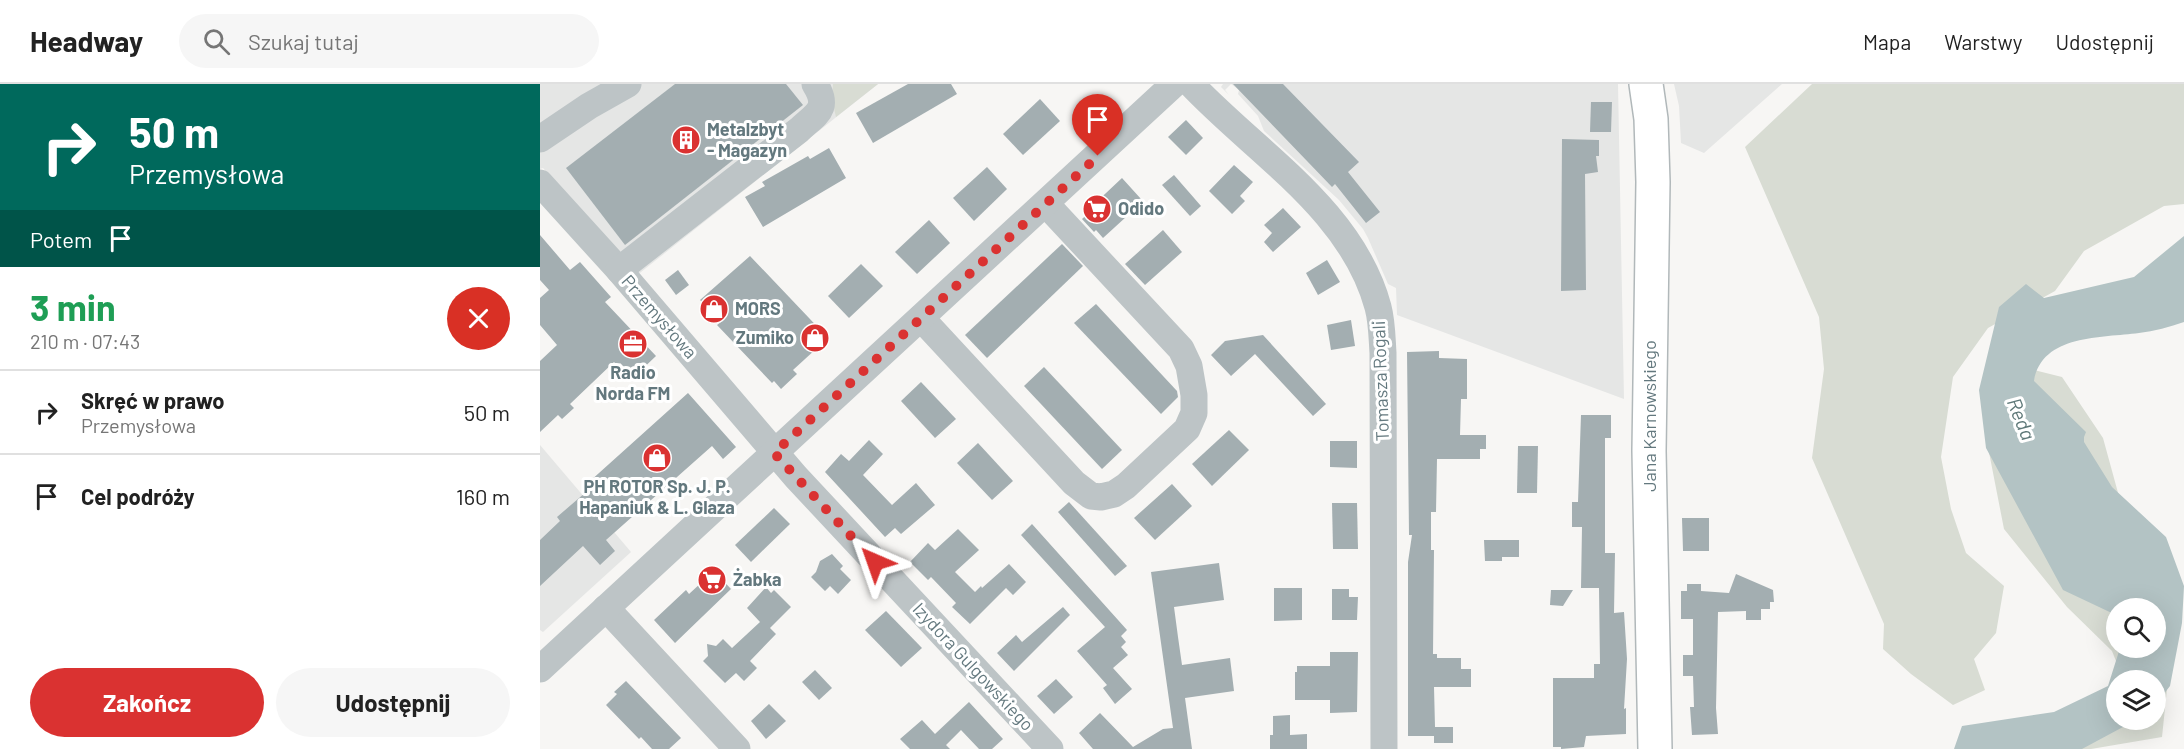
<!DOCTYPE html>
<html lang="pl">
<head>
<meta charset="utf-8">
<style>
  body { margin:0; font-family:Barlow,sans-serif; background:#f6f6f6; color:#222; height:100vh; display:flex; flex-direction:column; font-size:22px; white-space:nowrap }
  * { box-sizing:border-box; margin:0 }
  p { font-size:20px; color:#767676 }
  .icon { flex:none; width:33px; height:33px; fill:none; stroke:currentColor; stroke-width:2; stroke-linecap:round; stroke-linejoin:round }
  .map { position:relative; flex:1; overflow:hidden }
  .sheet { display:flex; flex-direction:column; background:#fff; width:540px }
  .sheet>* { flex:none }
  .guide { background:#00695c; color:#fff; overflow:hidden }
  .fabs { position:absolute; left:1566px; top:514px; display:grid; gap:12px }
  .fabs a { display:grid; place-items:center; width:60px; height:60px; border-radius:50%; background:#fff; box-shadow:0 6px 24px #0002; font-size:30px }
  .pin { position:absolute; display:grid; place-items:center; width:51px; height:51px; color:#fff; margin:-62px -26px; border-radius:50% 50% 50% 0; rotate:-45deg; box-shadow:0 0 6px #0007 }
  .pin .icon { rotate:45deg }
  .me { position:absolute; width:66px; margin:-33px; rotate:317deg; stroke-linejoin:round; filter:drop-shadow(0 0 4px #0008) }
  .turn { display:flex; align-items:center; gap:21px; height:126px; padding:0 30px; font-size:27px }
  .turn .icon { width:78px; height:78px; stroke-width:2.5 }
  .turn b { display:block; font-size:42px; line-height:51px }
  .then { display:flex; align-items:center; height:57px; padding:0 30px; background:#0003; gap:12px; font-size:22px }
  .round { display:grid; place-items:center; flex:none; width:63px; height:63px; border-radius:32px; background:#f6f6f6 }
  .head { display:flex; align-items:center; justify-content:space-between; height:102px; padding:0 30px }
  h1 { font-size:36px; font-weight:700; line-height:45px; color:#1e9e55 }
  .primary-button { display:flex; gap:12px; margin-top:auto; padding:12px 30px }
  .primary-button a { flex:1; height:69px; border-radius:36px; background:#da3231; color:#fff; font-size:24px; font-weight:700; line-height:69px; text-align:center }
  .primary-button a+a { background:#f6f6f6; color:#222 }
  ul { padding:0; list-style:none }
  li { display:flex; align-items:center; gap:18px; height:84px; padding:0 30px; border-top:2px solid #e0e0e0 }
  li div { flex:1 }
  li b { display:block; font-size:22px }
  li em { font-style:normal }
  header { display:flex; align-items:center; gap:36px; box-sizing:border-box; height:84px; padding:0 30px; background:#fff; border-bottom:2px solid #e0e0e0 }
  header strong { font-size:28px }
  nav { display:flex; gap:33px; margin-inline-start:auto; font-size:21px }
  .search { width:420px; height:54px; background:#f6f6f6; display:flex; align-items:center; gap:15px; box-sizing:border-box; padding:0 21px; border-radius:33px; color:#767676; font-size:22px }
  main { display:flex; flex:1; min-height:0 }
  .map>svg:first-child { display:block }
  .built { fill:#e5e6e5 }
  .green { fill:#d8dcd3; fill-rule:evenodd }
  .water { fill:#b3c3c4 }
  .building { fill:#a3aeb1 }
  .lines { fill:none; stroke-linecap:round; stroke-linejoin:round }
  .major-casing { stroke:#b1b8ba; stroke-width:36 }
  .minor { stroke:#bdc4c6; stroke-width:27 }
  .major { stroke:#fff; stroke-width:33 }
  .route { stroke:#da3231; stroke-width:10; stroke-dasharray:0 18 }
  .labels { text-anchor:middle; stroke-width:6; stroke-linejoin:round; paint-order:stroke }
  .poi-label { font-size:18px; font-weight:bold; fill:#63787e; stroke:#fff; text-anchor:start }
  .street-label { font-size:18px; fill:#63787e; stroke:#fff }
  .water-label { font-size:20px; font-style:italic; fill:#5e7878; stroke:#fff }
</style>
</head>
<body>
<header>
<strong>Headway</strong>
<div class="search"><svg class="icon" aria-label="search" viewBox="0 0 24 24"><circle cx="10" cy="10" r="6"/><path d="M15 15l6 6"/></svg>Szukaj tutaj</div>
<nav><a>Mapa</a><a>Warstwy</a><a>Udostępnij</a></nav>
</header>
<main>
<section class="sheet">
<div class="guide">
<div class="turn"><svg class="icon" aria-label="right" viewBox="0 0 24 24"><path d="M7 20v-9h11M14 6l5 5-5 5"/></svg><div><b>50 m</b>Przemysłowa</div></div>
<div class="then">Potem<svg class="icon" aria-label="arrive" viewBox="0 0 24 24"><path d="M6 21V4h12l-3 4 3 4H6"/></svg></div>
</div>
<div class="head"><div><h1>3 min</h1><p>210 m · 07:43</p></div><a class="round" style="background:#d93025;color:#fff"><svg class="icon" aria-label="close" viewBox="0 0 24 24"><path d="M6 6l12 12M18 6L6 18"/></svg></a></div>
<ul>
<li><svg class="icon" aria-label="right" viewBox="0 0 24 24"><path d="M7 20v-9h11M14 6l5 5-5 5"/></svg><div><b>Skręć w prawo</b><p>Przemysłowa</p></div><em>50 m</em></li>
<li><svg class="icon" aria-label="arrive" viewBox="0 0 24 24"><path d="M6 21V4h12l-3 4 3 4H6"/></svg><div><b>Cel podróży</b></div><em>160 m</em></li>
</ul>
<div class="primary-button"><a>Zakończ</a><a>Udostępnij</a></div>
</section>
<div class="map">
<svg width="1644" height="665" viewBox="0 0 1644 665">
  <rect width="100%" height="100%" fill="#f7f6f4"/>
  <!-- built -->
  <g class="built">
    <polygon points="0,0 338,0 96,192 3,84 0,85"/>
    <polygon points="683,0 1078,0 1084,315 857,231 856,204 848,200 828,154 823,145 799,116 724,47 718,32 698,10 699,6 691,0 685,6 689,11 681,3"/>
    <polygon points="1134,0 1242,0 1164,69 1141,59 1139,22"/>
    <polygon points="0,361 91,468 3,548 0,546"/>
  </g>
  <!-- green -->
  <g class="green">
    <polygon points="293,0 338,0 296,33 292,16"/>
    <polygon points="1272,0 1644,0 1644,120 1624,122 1544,167 1515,207 1448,244 1413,293 1401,373 1411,425 1426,469 1464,502 1456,549 1434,575 1445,606 1413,621 1371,590 1343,565 1344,540 1272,374 1284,285 1279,233 1205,63"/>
    <path d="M1478,282l44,11 41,61 34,124 40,31 -15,144 -71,12h-92l117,-29h40v-39h-32l-12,-30 -45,-44 -63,-78 -17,-87zM1576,525h40v39h-40z"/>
  </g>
  <!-- water -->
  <path class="water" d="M1644,152v86c-14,5 -30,9 -45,11 -37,5 -97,1 -105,48l52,51 -2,5v5l28,45 54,50 18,49 -2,37 -12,63 -14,18v-23h-40v39h20l-54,29h-128l8,-23 92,-14 54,-26 12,-38h36v-39h-40v6l-53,-25 -77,-142 -7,-58 20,-83 27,-23 18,14 90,-21z"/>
  <!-- building -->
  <g class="building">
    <polygon points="135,0 246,0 263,21 85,161 26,84"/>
    <polygon points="368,0 411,0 417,10 333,59 316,29"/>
    <polygon points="693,0 743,0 819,78 808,88 840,128 826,139 795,100 792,103"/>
    <polygon points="500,15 520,37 483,71 463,50"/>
    <polygon points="1051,18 1072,18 1071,48 1050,48"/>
    <polygon points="646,36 663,54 646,71 628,53"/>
    <polygon points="1022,55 1059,56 1059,72 1056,72 1058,88 1045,90 1046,206 1021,207"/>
    <polygon points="289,64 306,94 223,143 205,113 225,102 222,98 238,89 268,72 270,75"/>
    <polygon points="694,81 713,98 700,112 705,117 692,130 669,107"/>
    <polygon points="447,83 467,105 434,137 413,114"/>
    <polygon points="634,91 661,122 650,132 622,101"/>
    <polygon points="582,94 601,115 595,119 598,122 563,154 556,146 554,148 542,135 551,127 549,125"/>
    <polygon points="743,124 761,143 733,168 724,158 732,149 724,141"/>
    <polygon points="389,136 410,159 377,190 355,168"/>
    <polygon points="623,146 642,168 605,201 585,180"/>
    <polygon points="0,151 30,186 40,178 71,213 65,218 116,272 94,293 80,279 78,282 74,278 30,320 34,324 22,335 18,331 0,348 0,277 17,261 0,241 0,214 9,206 0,196"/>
    <polygon points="522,160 543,182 447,274 425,251"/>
    <polygon points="210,172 288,254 253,286 257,290 241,305 234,297 232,299 177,241 181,238 160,216"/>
    <polygon points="787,176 800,198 778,211 766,189"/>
    <polygon points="321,180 343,202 309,234 288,212"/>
    <polygon points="138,186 149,201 136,211 125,196"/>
    <polygon points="556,220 637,307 638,313 621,330 534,239"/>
    <polygon points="811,236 815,262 791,266 787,241"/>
    <polygon points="723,251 786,320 773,332 715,270 691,292 671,271 685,257"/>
    <polygon points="899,267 899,274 927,275 927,315 921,315 920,351 946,351 946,365 940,365 940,375 897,375 896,428 891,428 891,466 894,466 893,570 897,570 897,574 921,574 921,585 931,585 931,603 894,603 895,643 913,643 913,659 894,659 894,652 868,652 868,478 872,451 869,451 867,268"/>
    <polygon points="504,283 582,366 562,385 484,302"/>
    <polygon points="381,298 416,335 395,354 361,317"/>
    <polygon points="148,309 196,363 183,375 172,362 66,456 75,467 60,481 43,462 0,502 0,456 20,437 17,433 53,402 49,398"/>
    <polygon points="1041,331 1071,331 1071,354 1065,354 1065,469 1075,469 1074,529 1084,528 1087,575 1084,625 1086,624 1086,650 1046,652 1044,663 1021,665 1021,663 1013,663 1013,594 1054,594 1054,580 1060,580 1059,504 1041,504 1042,443 1032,443 1032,418 1038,418"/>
    <polygon points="689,346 709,366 672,402 652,380"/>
    <polygon points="329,356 343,370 323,391 352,421 376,399 395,421 361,450 355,444 345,453 285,388 301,370 309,377"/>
    <polygon points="790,357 817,357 817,384 790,383"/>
    <polygon points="438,359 473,397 452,416 417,379"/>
    <polygon points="978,362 998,362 997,409 977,409"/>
    <polygon points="632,400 652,422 615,456 594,434"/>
    <polygon points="529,418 587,482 575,492 518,428"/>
    <polygon points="792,419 817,419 818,465 793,465"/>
    <polygon points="234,424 250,440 211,478 195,461"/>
    <polygon points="1142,434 1169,434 1169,467 1143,467"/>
    <polygon points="492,440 587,546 581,552 586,558 581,563 588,571 573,584 592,605 575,620 563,604 567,601 537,567 565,543 481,451"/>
    <polygon points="418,445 439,466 415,488 435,508 441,502 442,504 469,480 486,498 473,511 466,504 430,540 412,523 416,519 391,493 388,496 370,478 388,459 395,466"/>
    <polygon points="944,456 979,456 979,473 962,473 962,477 945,477"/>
    <polygon points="292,470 303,482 300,485 311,496 298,510 290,502 285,507 271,493 276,488 280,477"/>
    <polygon points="679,479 684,516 634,523 638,553 642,581 690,574 694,607 645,614 652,665 553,665 539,649 560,629 593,663 623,645 633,644 611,488"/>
    <polygon points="174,487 191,505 135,559 114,536 146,506 149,510"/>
    <polygon points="1196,490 1233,506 1234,518 1230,518 1230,525 1221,525 1221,536 1206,536 1206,527 1178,528 1176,624 1178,650 1152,651 1150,623 1154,623 1153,592 1143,592 1143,571 1153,571 1153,535 1141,535 1141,507 1147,507 1147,500 1161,500 1161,507 1189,509"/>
    <polygon points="226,503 231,509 234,506 251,523 230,544 236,550 210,577 217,584 204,597 196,589 185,599 163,577 168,572 167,560 176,562 183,555 192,564 220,538 207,524"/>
    <polygon points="734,504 762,504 762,536 734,537"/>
    <polygon points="792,505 809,505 809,513 818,513 817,536 792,536"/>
    <polygon points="1011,506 1033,506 1023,522 1010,521"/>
    <polygon points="523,523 530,531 474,587 457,569 476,551 482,558"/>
    <polygon points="346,527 382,564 361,583 325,546"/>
    <polygon points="790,568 818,568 817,628 790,629 790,616 755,616 755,588 757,588 757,582 790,582"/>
    <polygon points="275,586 292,604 279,616 262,598"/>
    <polygon points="516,595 533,613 514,630 497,612"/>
    <polygon points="86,597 141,654 129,665 112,665 101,653 99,655 66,621 77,610 74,608"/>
    <polygon points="429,618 463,655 452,665 439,665 421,646 406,661 410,665 370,665 360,655 382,636 395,650"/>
    <polygon points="229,620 246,637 226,655 211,637"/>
    <polygon points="750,631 750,651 767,650 767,665 730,665 730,651 733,651 733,632"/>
  </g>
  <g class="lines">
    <!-- major casing -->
    <g class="major-casing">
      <polyline id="major" points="1106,0 1111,35 1113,98 1109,367 1115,665"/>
    </g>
    <!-- minor -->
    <g class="minor">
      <path d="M651,0c65,69 161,126 187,223 4,15 4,31 5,46l1,396"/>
      <polyline points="0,55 49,22 88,0"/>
      <polyline points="0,99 79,186 256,393 510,665"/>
      <path d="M79,186l180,-140c18,-17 31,-21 16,-46"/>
      <polyline points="381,234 534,399 551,412 561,413 574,410 586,402 647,345 654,329 654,311 649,282 641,265 506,120"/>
      <polyline points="66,524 197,665"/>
      <polyline points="0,585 634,0"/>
    </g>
    <!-- major -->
    <use href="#major" class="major"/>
  </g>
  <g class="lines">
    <!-- route -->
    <polyline class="route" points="335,478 234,369 558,72"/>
  </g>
  <!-- icons -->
  <defs>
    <g id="building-disc" transform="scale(1.5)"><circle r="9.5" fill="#da3231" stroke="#fff"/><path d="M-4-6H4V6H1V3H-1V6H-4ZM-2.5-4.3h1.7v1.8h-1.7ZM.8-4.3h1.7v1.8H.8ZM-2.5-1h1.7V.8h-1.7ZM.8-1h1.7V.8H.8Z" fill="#fff"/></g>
    <g id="supermarket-disc" transform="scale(1.5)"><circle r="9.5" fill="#da3231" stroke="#fff"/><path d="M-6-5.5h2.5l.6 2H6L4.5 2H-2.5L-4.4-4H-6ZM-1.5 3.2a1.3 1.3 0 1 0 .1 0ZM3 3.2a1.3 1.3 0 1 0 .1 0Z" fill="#fff"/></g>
    <g id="shop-disc" transform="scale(1.5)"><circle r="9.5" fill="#da3231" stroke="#fff"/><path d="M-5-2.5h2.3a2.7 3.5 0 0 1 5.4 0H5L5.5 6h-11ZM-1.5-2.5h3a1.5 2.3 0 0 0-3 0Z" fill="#fff"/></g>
    <g id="office-disc" transform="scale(1.5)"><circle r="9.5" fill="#da3231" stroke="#fff"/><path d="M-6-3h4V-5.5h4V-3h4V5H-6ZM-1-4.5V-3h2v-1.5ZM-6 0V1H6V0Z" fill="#fff"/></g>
  </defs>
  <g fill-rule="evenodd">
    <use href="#building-disc" x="146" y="56"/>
    <use href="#supermarket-disc" x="557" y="125"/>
    <use href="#shop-disc" x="174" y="225"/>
    <use href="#shop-disc" x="275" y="254"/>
    <use href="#office-disc" x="93" y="260"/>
    <use href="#shop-disc" x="117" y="374"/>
    <use href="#supermarket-disc" x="172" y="496"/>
  </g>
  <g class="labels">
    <!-- poi labels -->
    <g class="poi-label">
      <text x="167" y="52">Metalzbyt<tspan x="167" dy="21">- Magazyn</tspan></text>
      <text x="578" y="131">Odido</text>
      <text x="195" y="231">MORS</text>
      <text x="254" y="260" text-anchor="end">Zumiko</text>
      <text x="93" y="295" text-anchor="middle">Radio<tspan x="93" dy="21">Norda FM</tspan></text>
      <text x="117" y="409" text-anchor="middle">PH ROTOR Sp. J. P.<tspan x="117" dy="21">Hapaniuk &amp; L. Glaza</tspan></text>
      <text x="193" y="502">Żabka</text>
    </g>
    <!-- street labels -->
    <g class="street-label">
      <text transform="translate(119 233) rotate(49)" y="6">Przemysłowa</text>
      <text transform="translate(841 297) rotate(-92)" y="6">Tomasza Rogali</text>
      <text transform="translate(1110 332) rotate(-90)" y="6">Jana Karnowskiego</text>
      <text transform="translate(433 583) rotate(47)" y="6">Izydora Gulgowskiego</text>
    </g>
    <!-- water labels -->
    <g class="water-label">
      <text transform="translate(1481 335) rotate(68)" y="7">Reda</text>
    </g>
  </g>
</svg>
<div class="fabs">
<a><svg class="icon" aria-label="search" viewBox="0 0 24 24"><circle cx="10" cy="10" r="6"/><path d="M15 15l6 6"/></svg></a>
<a><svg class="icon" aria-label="layers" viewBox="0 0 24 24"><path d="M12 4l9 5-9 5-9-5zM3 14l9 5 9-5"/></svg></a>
</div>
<div class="pin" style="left:558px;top:72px;background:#d93025"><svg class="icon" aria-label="arrive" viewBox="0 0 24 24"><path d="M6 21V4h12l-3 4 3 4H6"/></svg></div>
<svg class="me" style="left:335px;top:478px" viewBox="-20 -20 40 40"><path d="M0-17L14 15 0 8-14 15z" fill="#da3231" stroke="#fff" stroke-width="4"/></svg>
</div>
</main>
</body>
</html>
